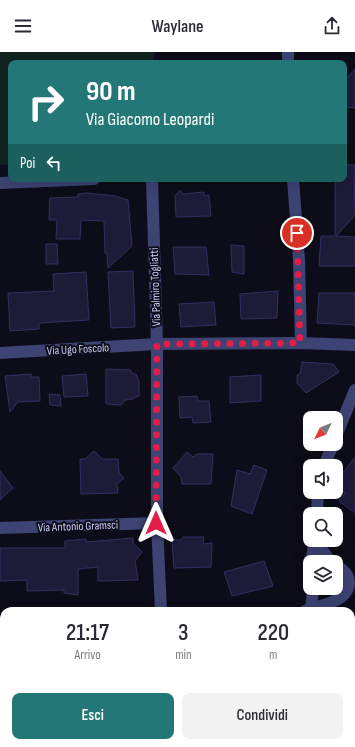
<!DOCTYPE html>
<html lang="it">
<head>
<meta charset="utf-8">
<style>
  body { margin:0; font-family:"Sofia Sans Condensed",sans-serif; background:#f2f2f3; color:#2b2b33; height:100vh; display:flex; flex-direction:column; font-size:15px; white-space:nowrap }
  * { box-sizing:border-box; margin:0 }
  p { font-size:13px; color:#7c7c81 }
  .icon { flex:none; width:22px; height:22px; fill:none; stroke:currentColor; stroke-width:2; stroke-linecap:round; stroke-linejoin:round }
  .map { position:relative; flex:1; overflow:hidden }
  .side { position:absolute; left:0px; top:555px; width:355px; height:140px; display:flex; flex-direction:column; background:#fff; border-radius:12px 12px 0 0; box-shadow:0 4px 16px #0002 }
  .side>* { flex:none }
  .top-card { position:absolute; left:8px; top:8px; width:339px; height:122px; border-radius:8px; box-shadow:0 4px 16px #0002; background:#247777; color:#fff; overflow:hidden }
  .needle { width:26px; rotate:227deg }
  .controls { position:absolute; left:303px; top:359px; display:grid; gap:8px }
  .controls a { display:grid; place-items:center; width:40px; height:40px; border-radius:8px; background:#fff; box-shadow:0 4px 16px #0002; font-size:20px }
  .pin { position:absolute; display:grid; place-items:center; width:34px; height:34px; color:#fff; margin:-17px; border:2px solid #fff; border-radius:50%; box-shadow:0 1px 4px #0007 }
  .me { position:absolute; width:44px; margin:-22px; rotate:0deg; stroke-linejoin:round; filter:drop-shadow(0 0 3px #0008) }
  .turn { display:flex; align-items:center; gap:14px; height:84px; padding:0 12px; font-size:18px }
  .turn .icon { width:52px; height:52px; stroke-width:2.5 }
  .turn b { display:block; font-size:28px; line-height:34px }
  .then { display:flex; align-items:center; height:38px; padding:0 12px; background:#0003; gap:8px; font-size:15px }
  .eta { display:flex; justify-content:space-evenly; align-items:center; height:68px; text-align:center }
  .eta b { font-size:24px; font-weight:600; line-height:28px }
  .cta { display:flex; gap:8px; margin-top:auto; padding:8px 12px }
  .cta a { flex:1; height:46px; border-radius:8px; background:#247777; color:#fff; font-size:16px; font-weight:600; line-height:46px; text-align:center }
  .cta a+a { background:#f2f2f3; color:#2b2b33 }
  header { display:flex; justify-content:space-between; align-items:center; height:52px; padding:0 12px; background:#fff; font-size:18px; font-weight:600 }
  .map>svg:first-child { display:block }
  .green { fill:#11231f }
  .building { fill:#1d1b38; stroke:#323061 }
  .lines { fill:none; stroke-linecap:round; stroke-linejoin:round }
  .minor { stroke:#3d4373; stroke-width:12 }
  .route { stroke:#e11d48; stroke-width:7; stroke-dasharray:0 12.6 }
  .labels { text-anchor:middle; stroke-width:4; stroke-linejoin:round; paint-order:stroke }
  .street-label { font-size:12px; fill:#cccdf8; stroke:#0d0d19 }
</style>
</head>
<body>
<header><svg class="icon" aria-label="menu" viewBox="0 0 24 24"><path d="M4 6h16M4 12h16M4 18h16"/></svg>Waylane<svg class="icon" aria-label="share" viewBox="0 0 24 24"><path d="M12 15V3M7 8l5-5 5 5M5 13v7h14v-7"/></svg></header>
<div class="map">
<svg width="355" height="695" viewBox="0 0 355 695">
  <rect width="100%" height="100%" fill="#0d0d19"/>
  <!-- green -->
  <polygon class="green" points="0,0 154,0 154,11 11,11 11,113 0,113"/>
  <!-- building -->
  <g class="building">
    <polygon points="355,17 355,56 344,55 344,24 348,25"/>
    <polygon points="344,113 355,113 354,164 336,184 355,185 355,214 319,214 321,184 335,184 335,127 344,127"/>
    <polygon points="180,138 183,142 204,140 204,144 209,143 211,164 176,165 175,144"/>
    <polygon points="87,141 116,144 128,148 132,194 108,216 107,201 105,201 104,169 81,168 80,187 56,187 57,168 49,168 50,146 78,145 78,142"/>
    <polygon points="46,192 57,192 58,212 46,212"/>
    <polygon points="231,193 244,194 244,222 232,220"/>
    <polygon points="173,195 206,195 209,223 175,222"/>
    <polygon points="133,219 135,275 111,276 108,220"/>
    <polygon points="86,220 89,268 39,271 39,277 10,279 8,241 54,239 53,222"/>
    <polygon points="278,239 277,266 241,267 240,242"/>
    <polygon points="319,241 355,241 355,273 317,271"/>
    <polygon points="214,250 216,273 181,275 179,252"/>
    <polygon points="302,310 333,312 339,320 306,341 297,331 297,323 300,322"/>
    <polygon points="106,317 131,318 131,321 136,322 139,329 139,344 133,346 133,347 125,348 121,353 106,352"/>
    <polygon points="31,322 31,325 39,325 40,349 18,350 10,360 5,324"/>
    <polygon points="86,322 88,344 64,345 62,324"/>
    <polygon points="261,323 261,349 230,351 230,325"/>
    <polygon points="49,342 60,343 61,354 50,353"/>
    <polygon points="197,344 198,349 209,349 211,370 193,371 192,365 180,366 179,345"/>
    <polygon points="94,399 102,407 118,407 119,421 124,426 117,432 118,441 81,442 80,407 85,407"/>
    <polygon points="187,400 193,405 197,402 213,402 211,432 182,432 181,425 173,416"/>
    <polygon points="355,405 355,461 339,449 345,441 336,435 336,430"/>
    <polygon points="254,413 267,418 252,462 231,454 237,418 250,422"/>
    <polygon points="0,419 13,436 0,448"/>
    <polygon points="183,485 204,485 203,492 212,491 211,515 174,516 172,488 181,488"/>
    <polygon points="133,486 133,491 142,500 135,509 138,528 98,529 98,515 78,517 78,543 64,541 64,538 27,539 27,528 0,529 0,496 65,496 65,489 86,487 86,490"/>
    <polygon points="264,509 273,534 232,544 224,520"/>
  </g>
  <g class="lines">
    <!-- minor -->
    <g class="minor">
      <polyline points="288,0 288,11"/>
      <polyline points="152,127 157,292 157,471 161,559"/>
      <polyline points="293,127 299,208 301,291"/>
      <polyline points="0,131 94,127"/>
      <polyline points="0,301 157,292 301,291 355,293"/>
      <polyline points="336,384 355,338"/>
      <polyline points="324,414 333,392"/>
      <polyline points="317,462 318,440"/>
      <polyline points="0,476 157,471"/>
      <polyline points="315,489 331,510"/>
      <polyline points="311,510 315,488"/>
      <path d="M305,559c15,-6 44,-9 44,-29 -1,-8 -6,-13 -13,-16"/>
      <polyline points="311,559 313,536"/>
      <polyline points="0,660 4,659"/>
      <polyline points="0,690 4,689"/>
      <polyline points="19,691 20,695"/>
      <polyline points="46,691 47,695"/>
      <polyline points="187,691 191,695"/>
      <polyline points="307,691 308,695"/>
    </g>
  </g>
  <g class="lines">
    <!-- route -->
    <polyline class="route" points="156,471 157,292 300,291 297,181"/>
  </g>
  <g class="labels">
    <!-- street labels -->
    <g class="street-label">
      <text transform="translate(155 235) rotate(-92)" y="4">Via Palmiro Togliatti</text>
      <text transform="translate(78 297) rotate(-3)" y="4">Via Ugo Foscolo</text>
      <text transform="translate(78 474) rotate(-2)" y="4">Via Antonio Gramsci</text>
    </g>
  </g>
</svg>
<div class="controls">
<a><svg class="needle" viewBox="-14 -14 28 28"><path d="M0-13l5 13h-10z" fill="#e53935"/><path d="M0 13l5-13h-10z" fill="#7c7c81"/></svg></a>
<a><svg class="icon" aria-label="sound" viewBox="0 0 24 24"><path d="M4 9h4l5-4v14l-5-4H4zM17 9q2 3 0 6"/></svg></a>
<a><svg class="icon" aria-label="search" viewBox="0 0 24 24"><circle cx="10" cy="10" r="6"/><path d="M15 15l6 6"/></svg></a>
<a><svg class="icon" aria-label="layers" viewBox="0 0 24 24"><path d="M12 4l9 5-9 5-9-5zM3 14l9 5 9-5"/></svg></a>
</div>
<div class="pin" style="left:297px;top:181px;background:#d93025"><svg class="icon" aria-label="arrive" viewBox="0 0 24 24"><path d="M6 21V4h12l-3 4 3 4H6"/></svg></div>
<svg class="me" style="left:156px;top:471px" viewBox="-20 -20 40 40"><path d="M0-17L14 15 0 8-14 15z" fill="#e11d48" stroke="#fff" stroke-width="4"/></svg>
<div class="top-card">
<div class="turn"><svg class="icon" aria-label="right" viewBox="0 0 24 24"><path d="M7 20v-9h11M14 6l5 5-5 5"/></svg><div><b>90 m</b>Via Giacomo Leopardi</div></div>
<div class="then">Poi<svg class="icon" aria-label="left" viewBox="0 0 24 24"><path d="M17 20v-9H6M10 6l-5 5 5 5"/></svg></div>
</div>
<section class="side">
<div class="eta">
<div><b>21:17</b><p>Arrivo</p></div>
<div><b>3</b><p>min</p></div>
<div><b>220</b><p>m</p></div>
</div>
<div class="cta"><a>Esci</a><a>Condividi</a></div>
</section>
</div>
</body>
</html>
